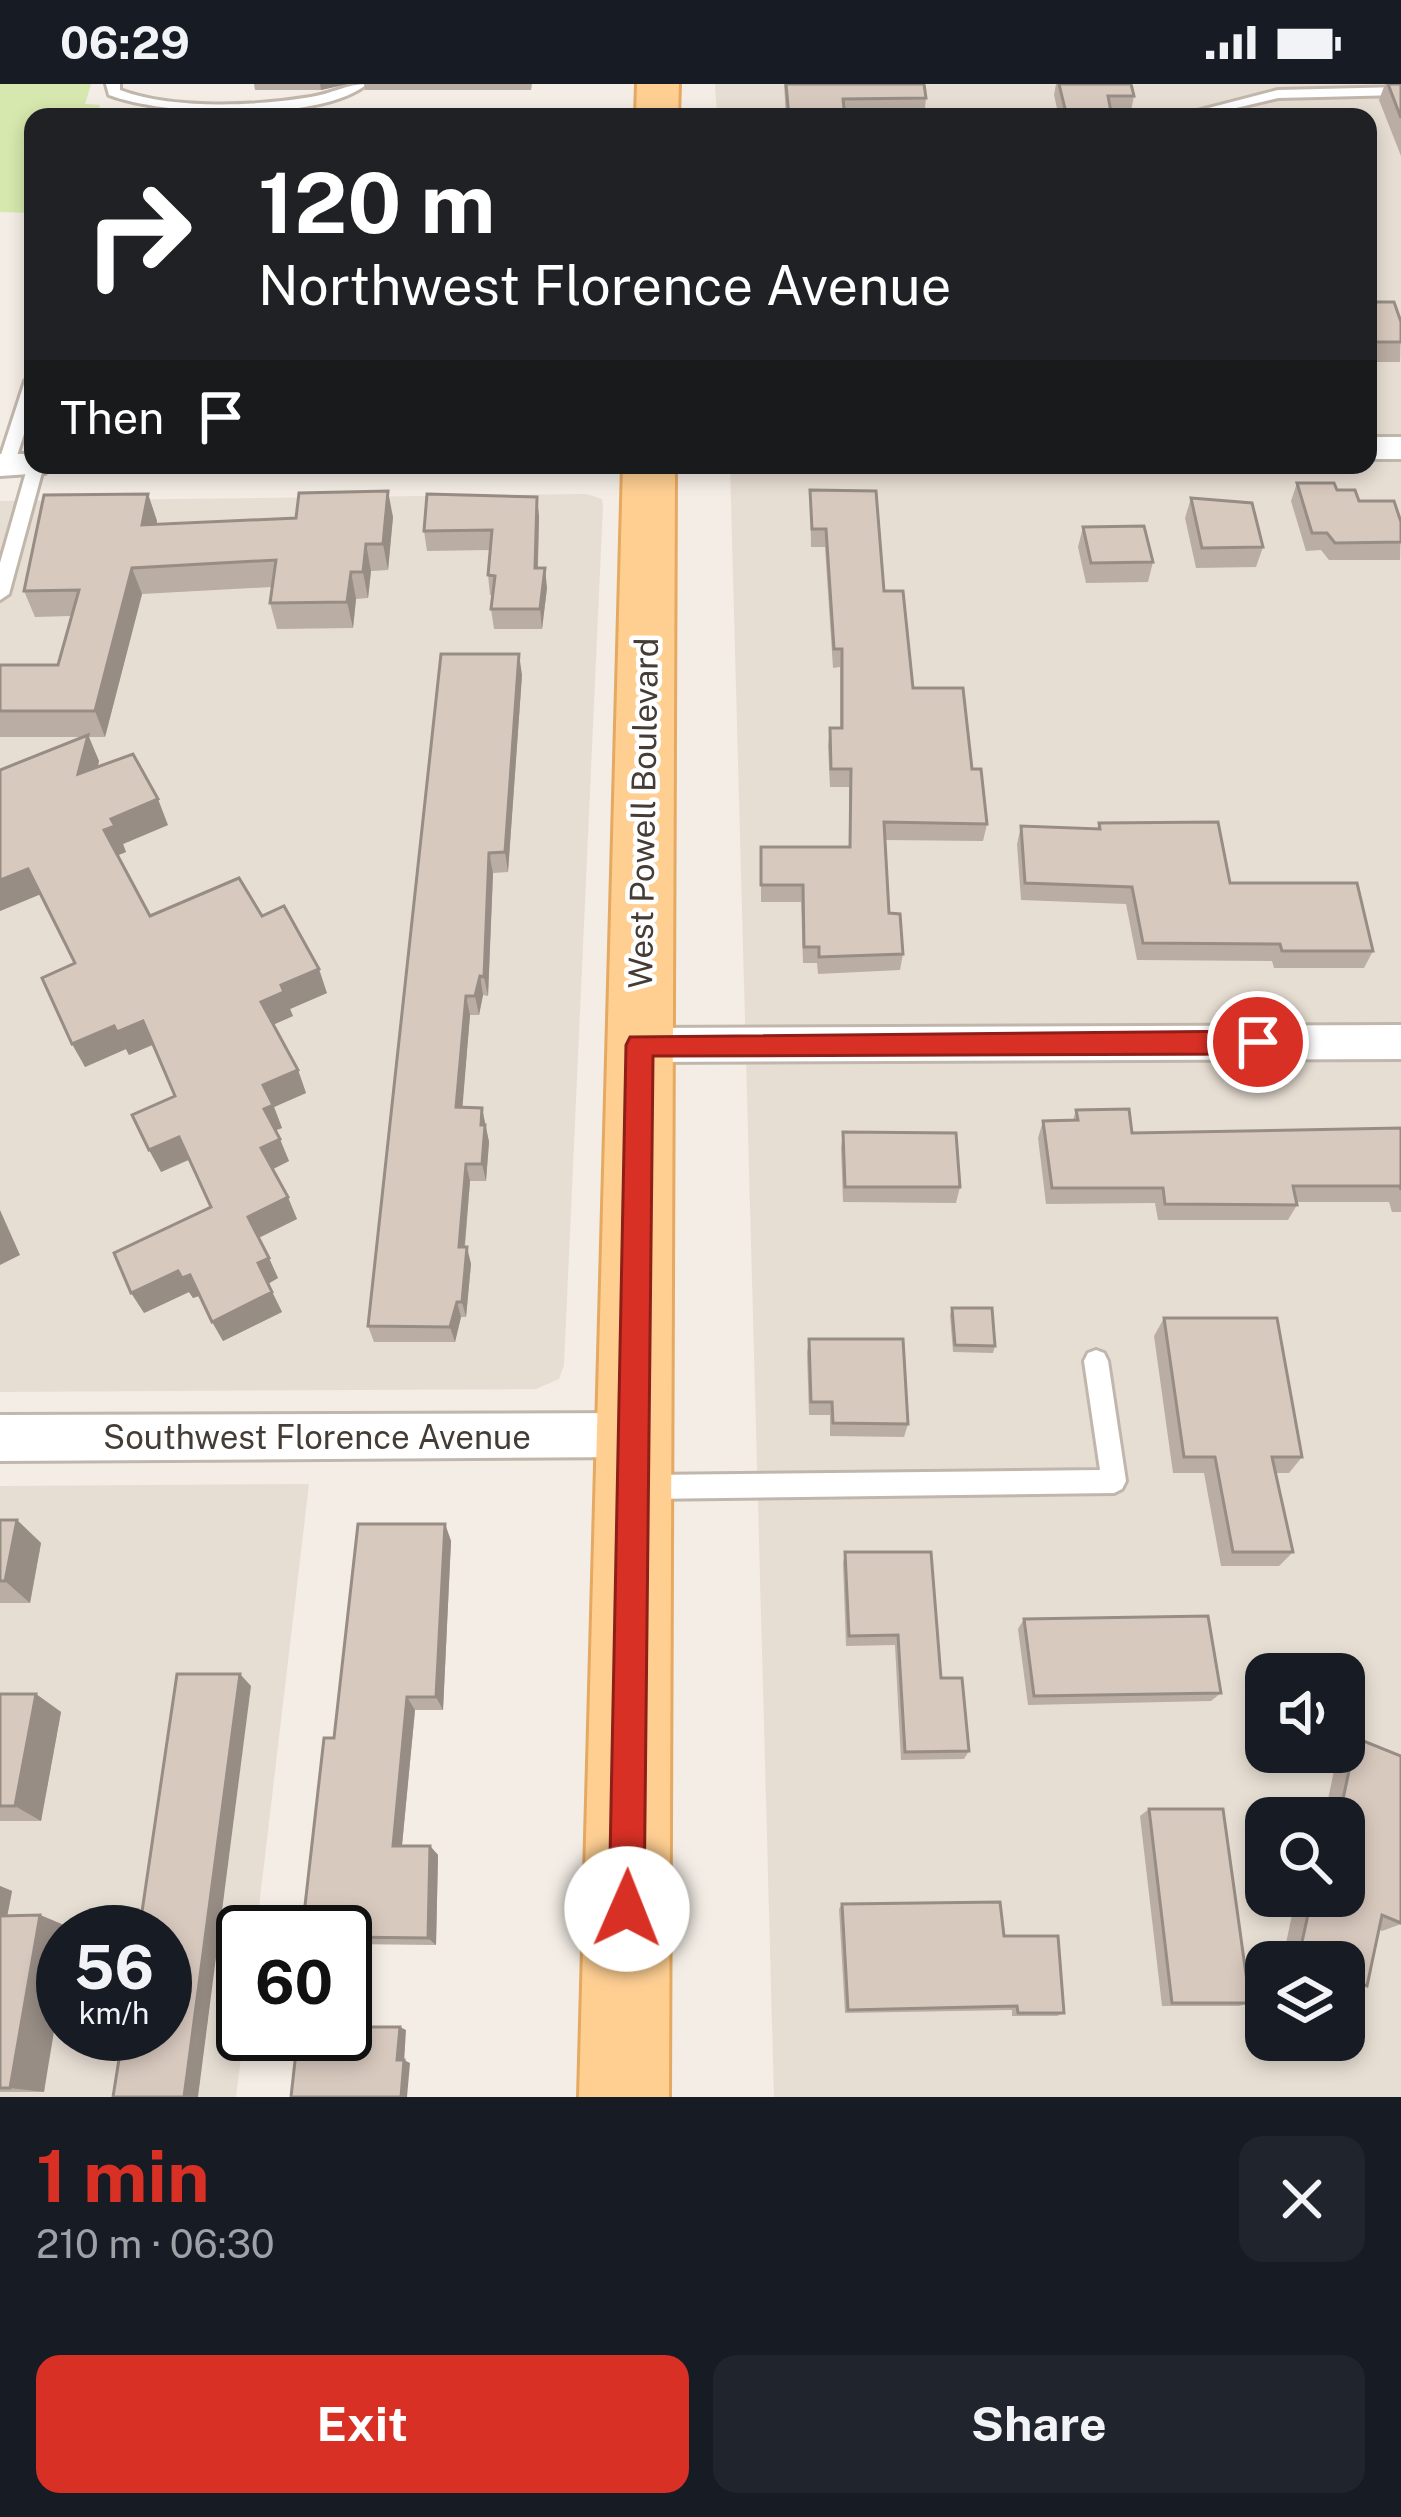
<!DOCTYPE html>
<html lang="en">
<head>
<meta charset="utf-8">
<style>
  body { margin:0; font-family:"Public Sans",sans-serif; background:#20242c; color:#f1f3f6; height:100vh; display:flex; flex-direction:column; font-size:45px; white-space:nowrap }
  * { box-sizing:border-box; margin:0 }
  p { font-size:39px; color:#9ea1a6 }
  .icon { flex:none; width:66px; height:66px; fill:none; stroke:currentColor; stroke-width:2; stroke-linecap:round; stroke-linejoin:round }
  .map { position:relative; height:2013px; overflow:hidden }
  .side { display:flex; flex-direction:column; background:#171b24; flex:1 }
  .side>* { flex:none }
  .guide { position:absolute; left:24px; top:24px; width:1353px; height:366px; border-radius:24px; box-shadow:0 6px 18px #0003; background:#202124; color:#fff; overflow:hidden }
  .controls { position:absolute; left:1245px; top:1569px; display:grid; gap:24px }
  .controls a { display:grid; place-items:center; width:120px; height:120px; border-radius:24px; background:#171b24; box-shadow:0 6px 18px #0003; font-size:60px }
  .speed { position:absolute; left:36px; top:1821px; display:flex; gap:24px; font-size:60px; font-weight:700; text-align:center }
  .speed>* { display:grid; place-content:center; width:156px; height:156px; border-radius:50%; background:#171b24; box-shadow:0 6px 18px #0003; line-height:1 }
  .speed small { font-size:30px; font-weight:400 }
  .speed .limit { border:6px solid #111; border-radius:18px; background:#fff; color:#111 }
  .pin { position:absolute; display:grid; place-items:center; width:102px; height:102px; color:#fff; margin:-51px; border:6px solid #fff; border-radius:50%; box-shadow:0 3px 12px #0007 }
  .me { position:absolute; width:132px; margin:-66px; rotate:1deg; stroke-linejoin:round; filter:drop-shadow(0 0 9px #0008) }
  .turn { display:flex; align-items:center; gap:42px; height:252px; padding:0 36px; font-size:54px }
  .turn .icon { width:156px; height:156px; stroke-width:2.5 }
  .turn b { display:block; font-size:84px; line-height:102px }
  .then { display:flex; align-items:center; height:114px; padding:0 36px; background:#0003; gap:24px; font-size:45px }
  .round { display:grid; place-items:center; flex:none; width:126px; height:126px; border-radius:24px; background:#20242c }
  .overview { display:flex; align-items:center; justify-content:space-between; height:204px; padding:0 36px }
  h1 { font-size:72px; font-weight:700; line-height:90px; color:#d93025 }
  .cta { display:flex; gap:24px; margin-top:auto; padding:24px 36px }
  .cta a { flex:1; height:138px; border-radius:24px; background:#d93025; color:#fff; font-size:48px; font-weight:700; line-height:138px; text-align:center }
  .cta a+a { background:#20242c; color:#f1f3f6 }
  .status { display:flex; justify-content:space-between; align-items:center; height:84px; padding:0 60px; background:#171b24; direction:ltr }
  .status svg { height:33px; fill:currentColor }
  .map>svg:first-child { display:block }
  .residential { fill:#e7ded3; fill-rule:evenodd }
  .green { fill:#d6e8ad }
  .lines { fill:none; stroke-linecap:round; stroke-linejoin:round }
  .service-casing { stroke:#c1b6ab; stroke-width:6 }
  .minor-casing { stroke:#c1b6ab; stroke-width:6 }
  .primary-casing { stroke:#e5a961; stroke-width:6 }
  .service { fill:#fff; fill-rule:evenodd }
  .minor { fill:#fff; fill-rule:evenodd }
  .primary { fill:#ffcf92; fill-rule:evenodd }
  .wall { fill:#baada3 }
  .shaded-wall { fill:#978d85 }
  .building { fill:#d8c9be; stroke:#978d85; stroke-width:3 }
  .route { fill:#d93025; stroke:#8d1f18; stroke-width:3 }
  .labels { text-anchor:middle; stroke-width:9; stroke-linejoin:round; paint-order:stroke }
  .street-label { font-size:33px; fill:#453c35; stroke:#fff }
</style>
</head>
<body>
<div class="status"><b>06:29</b><svg viewBox="0 0 49 12"><path d="M0 12V9h3v3zM5 12V6h3v6zM10 12V3h3v9zM15 12V0h3v12zM26 1h20v11H26zM47 4h2v5h-2z"/></svg></div>
<div class="map">
<svg width="1401" height="2013" viewBox="0 0 1401 2013">
  <rect width="100%" height="100%" fill="#f3ede5"/>
  <!-- residential -->
  <g class="residential">
    <path d="M715,0h686v2013h-627l-44,-1632h638v-348h-651zM1266,1590h78v78h-78zM1266,1734h78v78h-78zM1266,1878h78v78h-78z"/>
    <polygon points="586,410 602,415 603,421 564,1281 559,1295 536,1305 0,1308 0,417"/>
    <path d="M309,1400l-53,448h-13l1,102 -8,63h-236v-611zM63,1848h102v102h-102z"/>
  </g>
  <!-- green -->
  <polygon class="green" points="0,0 91,0 85,20 100,21 96,33 33,33 33,129 0,128"/>
  <g class="lines">
    <!-- service casing -->
    <g class="service-casing">
      <g id="service">
        <path d="M106,0h14v6c53,20 136,16 191,7 20,-3 36,-13 56,-13 -47,39 -203,32 -258,11z"/>
        <polygon points="1401,3 1401,11 1278,14 1198,33 1174,33 1278,6"/>
        <polygon points="33,292 33,322 14,381 12,385 0,385 0,374 25,297"/>
        <polygon points="33,376 33,381 44,381 9,510 0,516 0,479 28,381"/>
        <polygon points="1096,1266 1104,1269 1108,1277 1126,1397 1122,1405 1114,1409 645,1415 637,1411 633,1403 637,1395 645,1391 1100,1386 1084,1277 1088,1269"/>
      </g>
    </g>
    <!-- minor casing -->
    <g class="minor-casing">
      <g id="minor">
        <rect x="1368" y="353" width="33" height="22"/>
        <polygon points="0,370 33,370 33,381 49,381 45,389 0,392"/>
        <polygon points="1401,941 1401,975 639,978 624,973 618,961 624,949 639,944"/>
        <polygon points="634,1329 651,1335 658,1351 651,1367 634,1373 0,1377 0,1331"/>
      </g>
    </g>
    <!-- primary casing -->
    <g class="primary-casing">
      <g id="primary">
        <polygon points="637,0 679,0 678,33 636,33"/>
        <polygon points="623,381 675,381 669,2013 579,2013"/>
      </g>
    </g>
    <!-- service -->
    <use href="#service" class="service"/>
    <!-- minor -->
    <use href="#minor" class="minor"/>
    <!-- primary -->
    <use href="#primary" class="primary"/>
  </g>
  <!-- wall -->
  <g class="wall">
    <polygon points="254,0 348,0 321,6 255,6"/>
    <polygon points="364,0 532,0 531,6 365,6"/>
    <polygon points="784,0 924,0 926,14 924,33 786,33"/>
    <polygon points="1056,0 1131,0 1134,12 1130,32 1059,33 1054,11"/>
    <polygon points="1385,0 1401,0 1401,72 1379,16"/>
    <polygon points="1368,218 1401,238 1400,278 1368,278"/>
    <polygon points="1297,399 1337,406 1401,438 1400,476 1329,476 1321,466 1306,467 1291,417"/>
    <polygon points="810,406 884,507 913,604 972,685 987,740 983,757 885,756 889,829 903,870 900,886 818,890 817,879 803,879 801,818 761,818 761,763 849,763 849,703 830,703 828,662 830,644 840,644 840,583 833,584 825,463 811,463"/>
    <polygon points="148,410 157,437 156,441 393,433 388,486 371,487 368,514 356,515 353,544 277,545 270,519 272,503 142,510 105,653 89,653 99,677 98,682 168,741 123,760 126,768 118,771 150,832 262,832 327,909 290,925 293,932 273,941 298,986 306,1009 274,1023 282,1044 275,1047 289,1077 273,1085 297,1135 259,1154 278,1194 268,1199 282,1228 223,1257 200,1212 193,1214 189,1208 144,1229 211,1123 189,1076 161,1088 175,1012 153,961 129,971 126,965 85,983 75,879 41,810 0,827 0,686 83,653 0,653 0,581 58,581 71,532 35,533 24,507"/>
    <polygon points="537,413 539,433 538,484 547,504 542,545 494,545 491,525 493,511 490,511 488,491 490,466 427,467 424,447"/>
    <polygon points="1191,414 1263,463 1256,483 1196,484 1185,434"/>
    <polygon points="1083,443 1153,478 1148,498 1086,499 1078,463"/>
    <polygon points="522,591 508,788 493,789 488,912 483,911 479,931 470,931 462,1023 482,1024 489,1058 486,1097 470,1097 465,1163 471,1180 466,1233 461,1233 455,1258 374,1258 368,1242"/>
    <polygon points="1099,739 1230,799 1373,867 1364,884 1274,884 1272,877 1137,876 1126,820 1021,816 1017,760 1021,742 1097,745"/>
    <polygon points="1076,1026 1132,1049 1401,1044 1401,1128 1392,1128 1389,1118 1296,1118 1297,1121 1288,1136 1158,1136 1155,1119 1046,1120 1038,1054 1043,1037 1073,1036"/>
    <polygon points="843,1048 960,1103 956,1119 843,1118 841,1064"/>
    <polygon points="952,1224 995,1262 993,1269 953,1268 950,1231"/>
    <polygon points="1164,1234 1302,1373 1289,1389 1276,1389 1293,1468 1279,1482 1221,1482 1204,1389 1173,1389 1154,1252"/>
    <polygon points="809,1255 908,1340 904,1353 830,1352 830,1331 809,1331 807,1269"/>
    <polygon points="0,1436 17,1436 41,1459 30,1519 0,1519"/>
    <polygon points="445,1440 451,1457 443,1626 415,1626 402,1762 430,1762 438,1771 436,1861 345,1860 334,1654"/>
    <polygon points="845,1468 941,1594 969,1667 964,1675 901,1676 895,1561 846,1562 843,1479"/>
    <polygon points="1024,1535 1221,1609 1211,1617 1028,1621 1018,1545"/>
    <polygon points="0,1610 36,1610 61,1628 41,1737 0,1737"/>
    <polygon points="1356,1654 1401,1672 1401,1840 1382,1847 1379,1845 1367,1902 1348,1908 1344,1906 1344,1878 1282,1878 1296,1812 1344,1812 1344,1734 1324,1734 1338,1668 1344,1668 1344,1662"/>
    <polygon points="1149,1725 1250,1919 1239,1922 1162,1922 1140,1732"/>
    <polygon points="0,1802 12,1807 7,1832 40,1831 71,1844 71,1848 63,1848 44,2008 0,2008"/>
    <polygon points="842,1820 1004,1852 1064,1929 1057,1932 1012,1932 1012,1926 845,1929 839,1825"/>
  </g>
  <!-- shaded-wall -->
  <g class="shaded-wall">
    <polygon points="320,0 348,0 321,6"/>
    <polygon points="388,407 393,433 388,486 383,460"/>
    <polygon points="148,410 157,437 150,468 142,441"/>
    <polygon points="537,413 539,433 537,504 535,484"/>
    <polygon points="366,460 371,487 368,514 363,488"/>
    <polygon points="132,484 142,510 105,653 95,627"/>
    <polygon points="545,484 547,504 542,545 540,525"/>
    <polygon points="351,488 356,515 353,544 347,518"/>
    <polygon points="519,570 522,591 508,788 505,768"/>
    <polygon points="88,651 99,677 89,716 78,690"/>
    <polygon points="158,715 168,741 123,760 126,768 116,772 104,746 111,735"/>
    <polygon points="489,769 493,789 488,912 484,893"/>
    <polygon points="28,785 41,810 0,827 0,796"/>
    <polygon points="319,885 327,909 290,925 293,932 270,942 261,918 281,901"/>
    <polygon points="480,892 483,911 479,931 475,912"/>
    <polygon points="466,912 470,931 461,1041 456,1023"/>
    <polygon points="143,937 154,960 129,971 117,948"/>
    <polygon points="114,942 126,965 85,983 72,960"/>
    <polygon points="298,986 306,1009 274,1023 282,1044 273,1047 264,1025 263,1001"/>
    <polygon points="482,1024 489,1058 486,1097 482,1080 481,1041"/>
    <polygon points="179,1053 190,1075 161,1088 149,1066"/>
    <polygon points="280,1055 289,1077 271,1086 261,1064"/>
    <polygon points="466,1080 470,1097 463,1180 459,1163"/>
    <polygon points="288,1113 297,1135 258,1154 248,1133"/>
    <polygon points="0,1126 20,1171 0,1181"/>
    <polygon points="467,1163 471,1180 466,1233 462,1218"/>
    <polygon points="269,1174 278,1194 268,1200 258,1179"/>
    <polygon points="178,1187 190,1191 201,1211 193,1214 189,1208 144,1229 131,1209"/>
    <polygon points="272,1208 282,1228 223,1257 212,1238"/>
    <polygon points="457,1218 461,1233 455,1258 450,1243"/>
    <polygon points="17,1436 41,1459 30,1519 5,1497"/>
    <polygon points="445,1440 451,1457 443,1626 436,1613"/>
    <polygon points="240,1590 251,1602 198,2013 184,2013"/>
    <polygon points="36,1610 61,1628 41,1737 15,1722"/>
    <polygon points="407,1613 415,1626 401,1771 393,1762"/>
    <polygon points="430,1762 438,1771 436,1861 428,1854"/>
    <polygon points="0,1802 12,1807 5,1844 0,1843"/>
    <polygon points="40,1831 71,1844 71,1848 63,1848 63,1893 44,2008 10,2004"/>
    <polygon points="400,1943 406,1946 404,1979 397,1976"/>
    <polygon points="404,1976 410,1979 407,2013 401,2013"/>
  </g>
  <!-- building -->
  <g class="building">
    <polygon points="786,0 924,0 926,14 843,15 845,33 789,33"/>
    <polygon points="1059,0 1131,0 1134,12 1108,12 1112,33 1067,33"/>
    <polygon points="1388,0 1401,0 1401,34"/>
    <polygon points="1368,218 1394,218 1401,238 1401,258 1368,258"/>
    <polygon points="1297,399 1334,399 1337,406 1355,406 1359,417 1394,417 1401,438 1401,458 1335,459 1327,449 1312,449"/>
    <polygon points="810,406 876,407 884,507 903,507 913,604 963,604 972,685 981,685 987,740 884,738 889,829 900,830 903,870 819,873 819,863 804,863 803,801 761,801 761,763 850,763 851,685 831,685 830,644 842,644 842,565 834,565 826,445 812,445"/>
    <polygon points="388,407 383,460 366,460 363,488 351,488 347,518 270,519 276,476 132,484 95,627 0,627 0,581 58,581 79,506 24,507 44,411 148,410 142,441 296,434 299,409"/>
    <polygon points="427,410 537,413 535,484 545,484 540,525 491,525 495,492 488,491 492,446 424,447"/>
    <polygon points="1191,414 1252,419 1263,463 1202,464"/>
    <polygon points="1144,442 1153,478 1091,479 1083,443"/>
    <polygon points="441,570 519,570 505,768 489,769 484,893 480,892 475,912 466,912 456,1023 482,1024 481,1041 485,1041 482,1080 466,1080 459,1163 467,1163 462,1218 457,1218 450,1243 368,1242"/>
    <polygon points="88,651 78,690 133,670 158,715 111,735 115,742 104,746 150,832 239,794 262,832 284,822 319,885 281,901 284,908 261,918 298,986 263,1001 273,1021 264,1025 280,1055 261,1064 288,1113 248,1133 269,1174 258,1179 272,1208 212,1238 190,1191 182,1194 178,1187 131,1209 114,1169 211,1123 179,1053 149,1066 132,1031 175,1012 143,937 117,948 114,942 72,960 42,894 75,879 28,785 0,796 0,686"/>
    <polygon points="1218,738 1230,799 1357,799 1373,867 1282,867 1280,860 1143,859 1132,803 1025,799 1021,742 1100,745 1099,739"/>
    <polygon points="1129,1025 1132,1049 1401,1044 1401,1106 1400,1102 1293,1102 1297,1121 1165,1120 1163,1104 1052,1104 1043,1037 1078,1036 1076,1026"/>
    <polygon points="843,1048 956,1049 960,1103 845,1103"/>
    <polygon points="952,1224 992,1224 995,1262 955,1261"/>
    <polygon points="1164,1234 1277,1234 1302,1373 1272,1373 1293,1468 1233,1468 1215,1373 1184,1373"/>
    <polygon points="809,1255 903,1255 908,1340 833,1339 832,1318 811,1318"/>
    <polygon points="0,1436 17,1436 5,1497 0,1497"/>
    <polygon points="358,1440 445,1440 436,1613 407,1613 393,1762 430,1762 428,1854 345,1853 345,1848 302,1848 324,1654 334,1654"/>
    <polygon points="845,1468 931,1468 941,1594 962,1594 969,1667 905,1668 898,1551 849,1552"/>
    <polygon points="1208,1532 1221,1609 1034,1612 1024,1535"/>
    <polygon points="177,1590 240,1590 184,2013 113,2013 123,1950 165,1950 165,1848 139,1848"/>
    <polygon points="0,1610 36,1610 15,1722 0,1722"/>
    <polygon points="1356,1654 1401,1672 1401,1839 1382,1831 1367,1902 1344,1892 1344,1878 1313,1878 1299,1872 1312,1812 1344,1812 1344,1734 1339,1734"/>
    <polygon points="1149,1725 1223,1725 1250,1919 1172,1919"/>
    <polygon points="1000,1818 1004,1852 1058,1852 1064,1929 1018,1929 1017,1922 848,1926 842,1820"/>
    <polygon points="40,1831 10,2004 0,2004 0,1832"/>
    <polygon points="345,1943 400,1943 397,1976 404,1976 401,2013 291,2013 298,1950 345,1950"/>
  </g>
  <!-- route -->
  <polygon class="route" points="1258,947 1272,958 1258,970 653,972 644,1825 639,1838 627,1843 614,1838 609,1825 626,961 630,953"/>
  <g class="labels">
    <!-- street labels -->
    <g class="street-label">
      <text transform="translate(643 729) rotate(-89)" y="12">West Powell Boulevard</text>
      <text x="317" y="1365">Southwest Florence Avenue</text>
    </g>
  </g>
</svg>
<div class="controls">
<a><svg class="icon" aria-label="sound" viewBox="0 0 24 24"><path d="M4 9h4l5-4v14l-5-4H4zM17 9q2 3 0 6"/></svg></a>
<a><svg class="icon" aria-label="search" viewBox="0 0 24 24"><circle cx="10" cy="10" r="6"/><path d="M15 15l6 6"/></svg></a>
<a><svg class="icon" aria-label="layers" viewBox="0 0 24 24"><path d="M12 4l9 5-9 5-9-5zM3 14l9 5 9-5"/></svg></a>
</div>
<div class="speed"><div>56<small>km/h</small></div><div class="limit">60</div></div>
<div class="pin" style="left:1258px;top:958px;background:#d93025"><svg class="icon" aria-label="arrive" viewBox="0 0 24 24"><path d="M6 21V4h12l-3 4 3 4H6"/></svg></div>
<svg class="me" style="left:627px;top:1825px" viewBox="-20 -20 40 40"><circle r="19" fill="#fff"/><path d="M0-13L10 11 0 6-10 11z" fill="#d93025"/></svg>
<div class="guide">
<div class="turn"><svg class="icon" aria-label="right" viewBox="0 0 24 24"><path d="M7 20v-9h11M14 6l5 5-5 5"/></svg><div><b>120 m</b>Northwest Florence Avenue</div></div>
<div class="then">Then<svg class="icon" aria-label="arrive" viewBox="0 0 24 24"><path d="M6 21V4h12l-3 4 3 4H6"/></svg></div>
</div>
</div>
<section class="side">
<div class="overview"><div><h1>1 min</h1><p>210 m · 06:30</p></div><a class="round"><svg class="icon" aria-label="close" viewBox="0 0 24 24"><path d="M6 6l12 12M18 6L6 18"/></svg></a></div>
<div class="cta"><a>Exit</a><a>Share</a></div>
</section>
</body>
</html>
